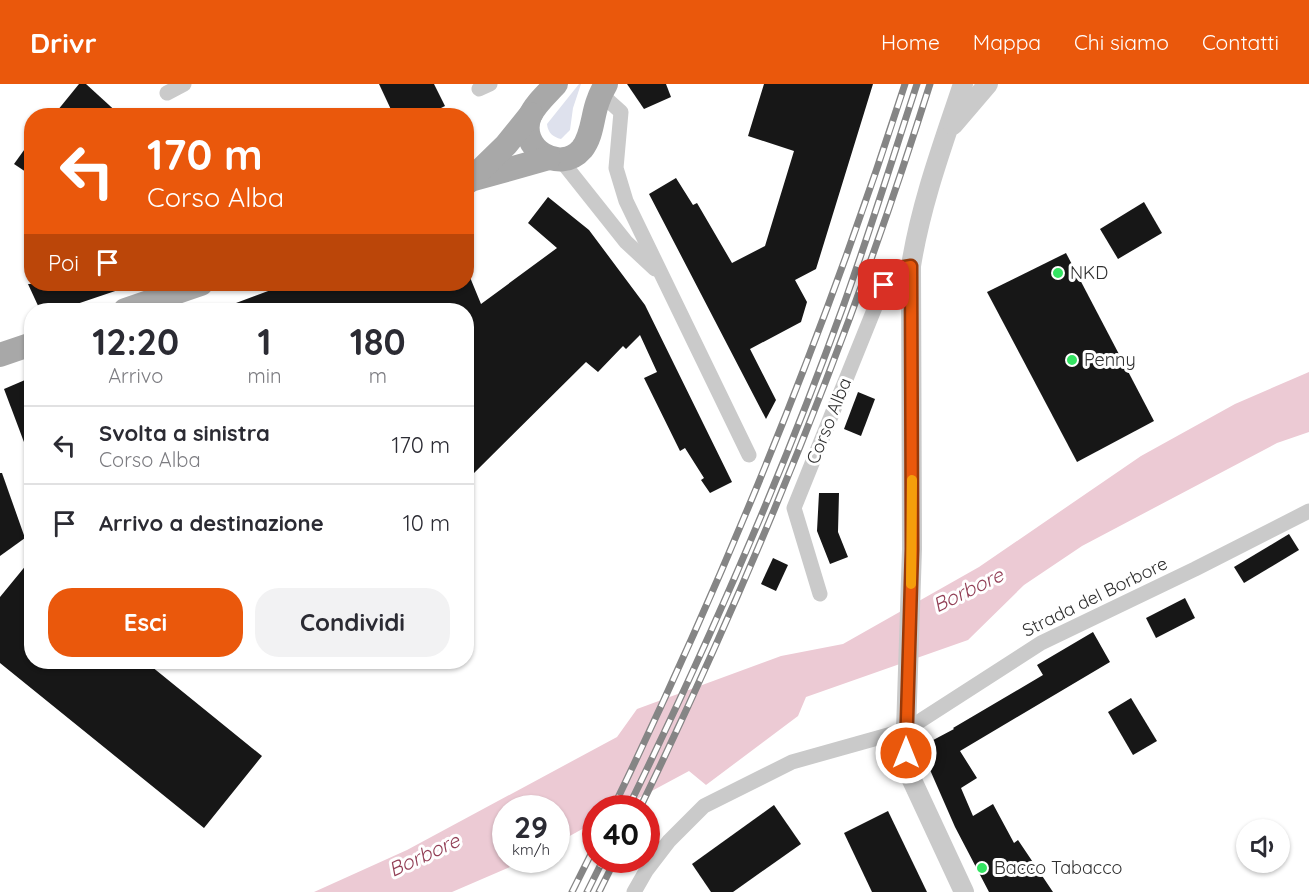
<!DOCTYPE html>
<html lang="it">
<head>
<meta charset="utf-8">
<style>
  body { margin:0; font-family:Quicksand,sans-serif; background:#f2f2f3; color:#2b2b33; height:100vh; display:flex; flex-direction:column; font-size:22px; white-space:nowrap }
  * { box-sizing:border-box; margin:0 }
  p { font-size:20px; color:#7c7c81 }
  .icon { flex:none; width:33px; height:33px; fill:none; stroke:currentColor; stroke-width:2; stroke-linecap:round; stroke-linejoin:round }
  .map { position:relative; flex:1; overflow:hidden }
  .panel { position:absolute; left:24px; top:219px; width:450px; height:366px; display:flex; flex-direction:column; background:#fff; border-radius:24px; box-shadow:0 2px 4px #0004 }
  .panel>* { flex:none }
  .hud { position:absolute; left:24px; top:24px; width:450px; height:183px; border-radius:24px; box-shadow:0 2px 4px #0004; background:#ea580c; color:#fff; overflow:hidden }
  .tools { position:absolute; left:1236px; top:735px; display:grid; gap:12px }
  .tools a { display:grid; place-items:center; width:54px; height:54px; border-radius:50%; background:#fff; box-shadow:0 2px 4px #0004; font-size:30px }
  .speed { position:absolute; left:492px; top:711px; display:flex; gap:12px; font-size:30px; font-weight:700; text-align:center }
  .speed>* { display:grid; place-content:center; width:78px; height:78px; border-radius:50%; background:#fff; box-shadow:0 2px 4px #0004; line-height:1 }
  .speed small { font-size:15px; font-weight:400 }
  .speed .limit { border:9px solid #d22; background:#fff; color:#111 }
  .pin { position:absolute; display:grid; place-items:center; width:51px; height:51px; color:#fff; margin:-26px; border-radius:12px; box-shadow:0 3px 9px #0006 }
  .me { position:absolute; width:66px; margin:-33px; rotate:0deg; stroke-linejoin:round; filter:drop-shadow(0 0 4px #0008) }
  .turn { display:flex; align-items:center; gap:21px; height:126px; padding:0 24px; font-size:27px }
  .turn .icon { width:78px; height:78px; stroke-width:2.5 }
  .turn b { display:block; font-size:42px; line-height:51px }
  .then { display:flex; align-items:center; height:57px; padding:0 24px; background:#0003; gap:12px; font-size:22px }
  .eta { display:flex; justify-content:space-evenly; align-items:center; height:102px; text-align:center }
  .eta b { font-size:36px; font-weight:800; line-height:42px }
  .action { display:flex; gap:12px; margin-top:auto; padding:12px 24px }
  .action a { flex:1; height:69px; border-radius:24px; background:#ea580c; color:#fff; font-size:24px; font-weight:800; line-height:69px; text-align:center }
  .action a+a { background:#f2f2f3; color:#2b2b33 }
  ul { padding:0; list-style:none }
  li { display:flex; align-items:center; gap:18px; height:78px; padding:0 24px; border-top:2px solid #e1e1e2 }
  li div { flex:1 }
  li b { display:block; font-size:22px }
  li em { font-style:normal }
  header { display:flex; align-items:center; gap:36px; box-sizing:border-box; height:84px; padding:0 30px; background:#ea580c; color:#fff }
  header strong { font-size:28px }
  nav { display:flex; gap:33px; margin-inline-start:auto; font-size:21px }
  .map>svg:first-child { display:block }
  .green { fill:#dee1ed }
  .water { fill:#eccad4 }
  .building { fill:#171717 }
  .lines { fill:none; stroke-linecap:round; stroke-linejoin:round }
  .minor { stroke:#cacaca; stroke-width:15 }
  .tertiary { stroke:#cacaca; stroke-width:20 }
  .primary { stroke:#a8a8a8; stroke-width:24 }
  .rail-casing { stroke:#858585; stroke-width:7 }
  .rail { stroke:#fff; stroke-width:4.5; stroke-dasharray:14; stroke-linecap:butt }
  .route-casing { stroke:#983908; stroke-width:15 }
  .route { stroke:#ea580c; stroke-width:10 }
  .slow { stroke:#f59e0b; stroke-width:10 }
  .poi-dot { fill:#34e462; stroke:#fff; stroke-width:2 }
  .labels { text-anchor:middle; stroke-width:6; stroke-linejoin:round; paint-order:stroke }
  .poi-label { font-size:18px; fill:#303030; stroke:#fff; text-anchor:start }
  .street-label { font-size:18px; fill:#303030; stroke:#fff }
  .water-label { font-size:20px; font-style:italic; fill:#923e55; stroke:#fff }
</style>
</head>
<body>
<header>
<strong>Drivr</strong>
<nav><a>Home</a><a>Mappa</a><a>Chi siamo</a><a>Contatti</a></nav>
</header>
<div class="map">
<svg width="1309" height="808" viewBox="0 0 1309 808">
  <rect width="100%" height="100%" fill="#fff"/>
  <!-- green -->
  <path class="green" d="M579,0h2l-8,24 -3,22 -9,9c-8,-2 -13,-6 -14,-15z"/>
  <!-- water -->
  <polygon class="water" points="1309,288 1309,348 1277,359 1082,462 1024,501 968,556 806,613 798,632 706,701 689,687 620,724 596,724 595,738 557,759 556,724 506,724 506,776 526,776 452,808 314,808 407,766 617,653 637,625 781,572 843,560 979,483 1141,372 1235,320"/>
  <!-- building -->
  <g class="building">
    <polygon points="79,0 86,0 121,32 53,32"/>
    <polygon points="379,0 434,0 445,22 425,32 394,32"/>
    <polygon points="627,0 666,0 671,13 644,25"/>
    <polygon points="764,0 873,0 816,185 795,196 807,218 801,238 750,265 776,316 766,335 649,110 676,94 693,121 697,119 732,179 765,162 794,67 748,52"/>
    <polygon points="32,55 32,92 14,80"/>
    <polygon points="548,113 589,146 645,221 732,398 710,409 701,396 704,394 685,364 680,367 644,294 657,288 640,251 626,265 623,262 598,288 586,278 466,397 466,226 220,226 220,225 287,200 466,200 467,186 481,220 557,164 528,139"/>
    <polygon points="1144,118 1162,149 1118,175 1100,145"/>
    <polygon points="1066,169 1154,337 1077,378 987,208"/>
    <polygon points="28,200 129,200 130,202 59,226 40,226"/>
    <polygon points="32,293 32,373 30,374 4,305"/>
    <polygon points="858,308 875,315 861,352 844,345"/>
    <polygon points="0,389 2,389 25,454 0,472"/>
    <polygon points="819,409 839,409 838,448 848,473 830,480 817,447"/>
    <polygon points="1289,450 1299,466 1244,499 1234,483"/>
    <polygon points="32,474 32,578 146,578 262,672 204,744 0,579 0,513"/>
    <polygon points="773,474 788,481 776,507 761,500"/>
    <polygon points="1185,514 1195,534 1156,554 1146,534"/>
    <polygon points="1093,548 1110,578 960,667 977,694 961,704 973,732 993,720 1014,759 1018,756 1053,808 989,808 955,743 920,663 954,645 953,644 1043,591 1037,581"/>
    <polygon points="1131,614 1157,657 1133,671 1108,628"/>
    <polygon points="774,721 801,760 733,808 711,808 692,780"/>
    <polygon points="888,727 927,808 872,808 844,749"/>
  </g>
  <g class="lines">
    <!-- minor -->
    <g class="minor">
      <polyline points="479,5 490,0"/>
      <polyline points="167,9 184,0"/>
      <polyline points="601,10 621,28 616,84 626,117 749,371"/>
      <polyline points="560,75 626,158 655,185"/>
      <polyline points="820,510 794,424 884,201 893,185 911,182"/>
      <polyline points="634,808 646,787 669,757 704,722 792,678 906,646 1041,559 1195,485 1309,427"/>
    </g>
    <!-- tertiary -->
    <g class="tertiary">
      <path d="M963,0c-20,60 -42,119 -52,182l1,283 -6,181v23l5,25 53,114"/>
      <polyline points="953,41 988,0"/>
    </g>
    <!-- primary -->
    <g class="primary">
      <path d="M556,0c-9,10 -21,20 -26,32 -13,32 30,59 52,33 11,-14 10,-33 16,-48 2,-6 5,-12 8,-17"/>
      <polyline points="474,95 549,74"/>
      <polyline points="468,98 506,61 531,30"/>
      <polyline points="125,226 201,200"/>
      <polyline points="0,271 32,260"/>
    </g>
    <!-- rail casing -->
    <g class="rail-casing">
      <g id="rail">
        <path d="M613,724c113,-234 212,-476 292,-724"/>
        <path d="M628,724c80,-164 154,-332 216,-504 26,-73 49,-147 73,-220"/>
        <path d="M640,724c113,-234 212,-476 290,-724"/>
        <polyline points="572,808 596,760"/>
        <polyline points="587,808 603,776"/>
        <polyline points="599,808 615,776"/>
      </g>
    </g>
    <!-- rail -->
    <use href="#rail" class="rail"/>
  </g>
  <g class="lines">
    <!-- route casing -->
    <g class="route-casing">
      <polyline id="route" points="884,201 893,185 911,182 912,465 906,669"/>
    </g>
    <!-- route -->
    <use href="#route" class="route"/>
    <!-- slow -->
    <polyline class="slow" points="911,500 912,396"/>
  </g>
  <!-- markers -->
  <g class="poi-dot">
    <circle cx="1058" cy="189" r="6"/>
    <circle cx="1072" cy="276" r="6"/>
    <circle cx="982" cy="784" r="6"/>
  </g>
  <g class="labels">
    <!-- poi labels -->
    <g class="poi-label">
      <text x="1070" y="195">NKD</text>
      <text x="1084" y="282">Penny</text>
      <text x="994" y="790">Bacco Tabacco</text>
    </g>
    <!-- street labels -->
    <g class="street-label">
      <text transform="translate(829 337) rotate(-68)" y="6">Corso Alba</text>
      <text transform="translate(1095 513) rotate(-26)" y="6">Strada del Borbore</text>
    </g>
    <!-- water labels -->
    <g class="water-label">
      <text transform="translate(968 506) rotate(-26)" y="7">Borbore</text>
      <text transform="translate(424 771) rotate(-25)" y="7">Borbore</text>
    </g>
  </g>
</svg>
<div class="tools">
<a><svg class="icon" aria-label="sound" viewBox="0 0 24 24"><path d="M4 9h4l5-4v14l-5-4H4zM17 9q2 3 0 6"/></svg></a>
</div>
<div class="speed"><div>29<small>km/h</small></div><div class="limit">40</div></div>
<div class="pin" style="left:884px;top:201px;background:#d93025"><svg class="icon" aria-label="arrive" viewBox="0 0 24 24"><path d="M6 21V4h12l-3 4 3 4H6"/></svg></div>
<svg class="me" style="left:906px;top:669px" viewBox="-20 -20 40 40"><circle r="17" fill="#ea580c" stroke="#fff" stroke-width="3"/><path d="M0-11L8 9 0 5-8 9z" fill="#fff"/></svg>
<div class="hud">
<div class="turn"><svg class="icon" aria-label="left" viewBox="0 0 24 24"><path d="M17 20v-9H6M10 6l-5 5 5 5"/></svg><div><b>170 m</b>Corso Alba</div></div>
<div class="then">Poi<svg class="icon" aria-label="arrive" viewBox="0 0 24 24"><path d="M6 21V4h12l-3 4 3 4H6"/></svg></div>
</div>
<section class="panel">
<div class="eta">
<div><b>12:20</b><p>Arrivo</p></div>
<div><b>1</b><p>min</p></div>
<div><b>180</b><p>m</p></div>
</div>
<ul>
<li><svg class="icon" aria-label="left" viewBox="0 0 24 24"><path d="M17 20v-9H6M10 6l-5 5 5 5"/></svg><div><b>Svolta a sinistra</b><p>Corso Alba</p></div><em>170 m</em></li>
<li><svg class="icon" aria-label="arrive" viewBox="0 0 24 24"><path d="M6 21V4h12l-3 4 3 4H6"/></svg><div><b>Arrivo a destinazione</b></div><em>10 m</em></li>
</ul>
<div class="action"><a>Esci</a><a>Condividi</a></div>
</section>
</div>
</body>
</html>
